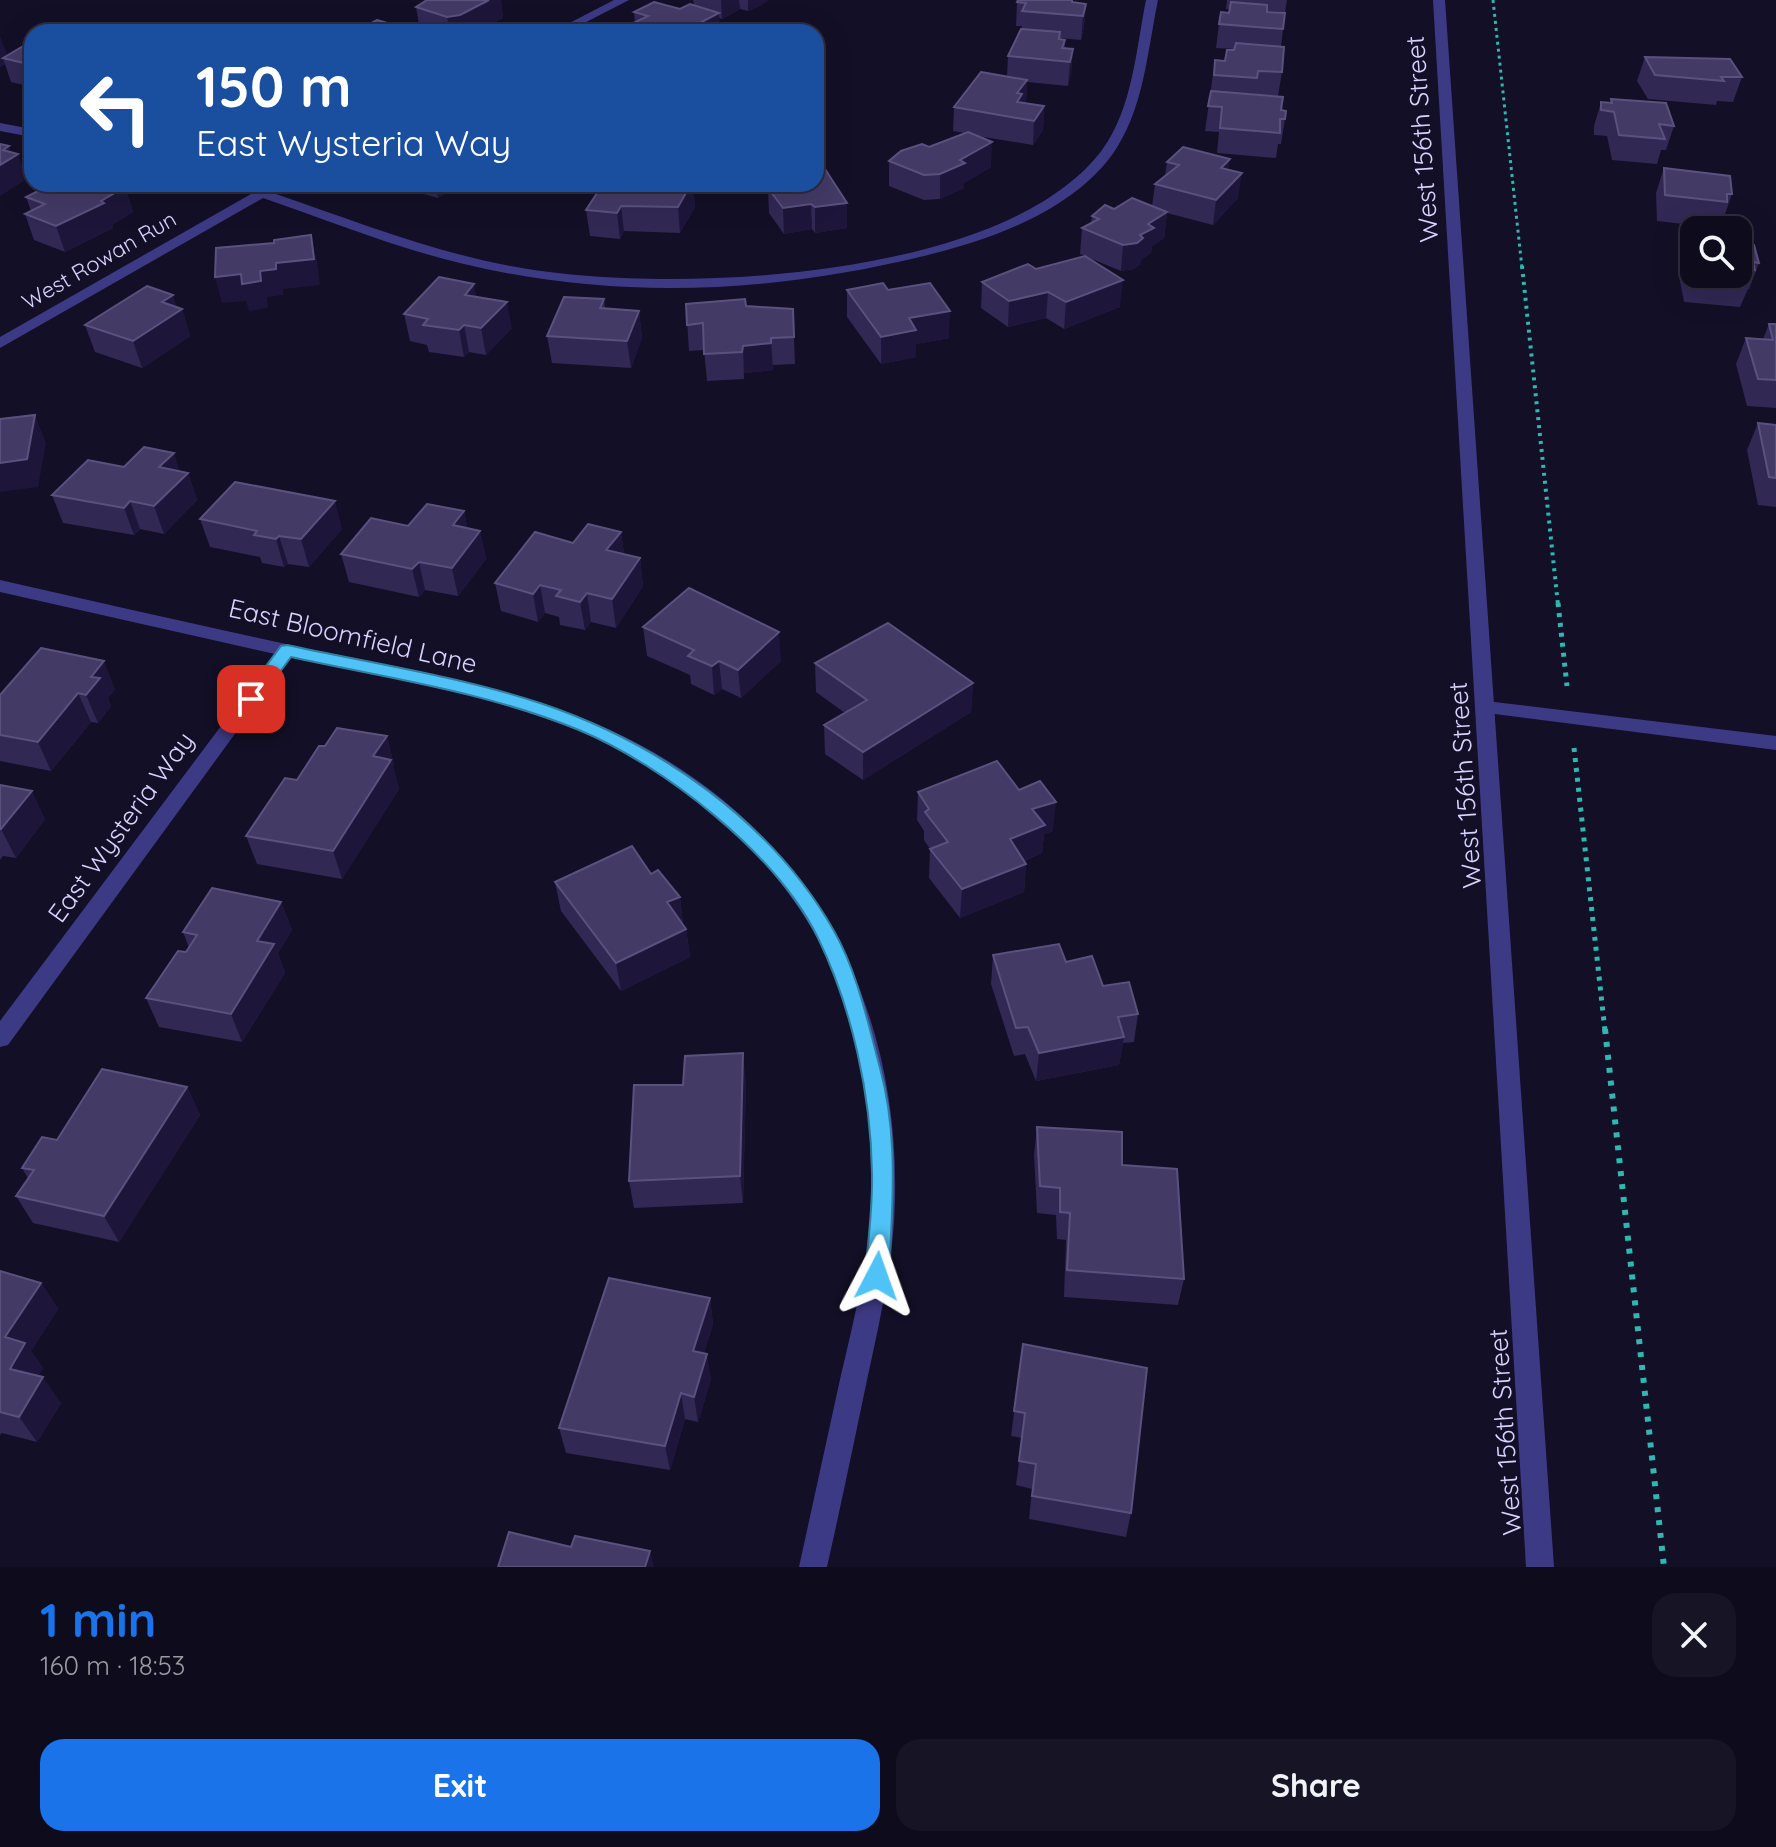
<!DOCTYPE html>
<html lang="en">
<head>
<meta charset="utf-8">
<style>
  body { margin:0; font-family:Quicksand,sans-serif; background:#171425; color:#f1f3f6; height:100vh; display:flex; flex-direction:column; font-size:30px; white-space:nowrap }
  * { box-sizing:border-box; margin:0 }
  p { font-size:26px; color:#9b9ba3 }
  .icon { flex:none; width:44px; height:44px; fill:none; stroke:currentColor; stroke-width:2; stroke-linecap:round; stroke-linejoin:round }
  .map { position:relative; height:1567px; overflow:hidden }
  .details { display:flex; flex-direction:column; background:#0e0b1c; flex:1 }
  .details>* { flex:none }
  .top-card { position:absolute; left:24px; top:24px; width:800px; height:168px; border-radius:24px; box-shadow:0 8px 32px #0002,0 0 0 2px #2e2b3b; background:#1a4fa0; color:#fff; overflow:hidden }
  .tools { position:absolute; left:1680px; top:216px; display:grid; gap:16px }
  .tools a { display:grid; place-items:center; width:72px; height:72px; border-radius:16px; background:#0e0b1c; box-shadow:0 8px 32px #0002,0 0 0 2px #2e2b3b; font-size:40px }
  .pin { position:absolute; display:grid; place-items:center; width:68px; height:68px; color:#fff; margin:-34px; border-radius:16px; box-shadow:0 4px 12px #0006 }
  .me { position:absolute; width:88px; margin:-44px; rotate:4deg; stroke-linejoin:round; filter:drop-shadow(0 0 6px #0008) }
  .turn { display:flex; align-items:center; gap:28px; height:168px; padding:0 40px; font-size:36px }
  .turn .icon { width:104px; height:104px; stroke-width:2.5 }
  .turn b { display:block; font-size:56px; line-height:68px }
  .round { display:grid; place-items:center; flex:none; width:84px; height:84px; border-radius:24px; background:#171425 }
  .headline { display:flex; align-items:center; justify-content:space-between; height:136px; padding:0 40px }
  h1 { font-size:48px; font-weight:700; line-height:60px; color:#1a73e8 }
  .primary-button { display:flex; gap:16px; margin-top:auto; padding:16px 40px }
  .primary-button a { flex:1; height:92px; border-radius:24px; background:#1a73e8; color:#fff; font-size:32px; font-weight:700; line-height:92px; text-align:center }
  .primary-button a+a { background:#171425; color:#f1f3f6 }
  .map>svg:first-child { display:block }
  .lines { fill:none; stroke-linecap:round; stroke-linejoin:round }
  .path-far3 { stroke:#2fb8b0; stroke-width:3; stroke-dasharray:3 4; stroke-linecap:butt }
  .path-far2 { stroke:#2fb8b0; stroke-width:4; stroke-dasharray:3 5; stroke-linecap:butt }
  .path-far1 { stroke:#2fb8b0; stroke-width:5; stroke-dasharray:4 6; stroke-linecap:butt }
  .path { stroke:#2fb8b0; stroke-width:6; stroke-dasharray:5 8; stroke-linecap:butt }
  .minor { fill:#3d3a85; fill-rule:evenodd }
  .tertiary { fill:#3d3a85; fill-rule:evenodd }
  .wall { fill:#312854 }
  .shaded-wall { fill:#1d163a }
  .building { fill:#433a66; stroke:#5a527e; stroke-width:2 }
  .route { fill:#4fc3f7; stroke:#337fa1; stroke-width:2 }
  .labels { text-anchor:middle; stroke-width:6; stroke-linejoin:round; paint-order:stroke }
  .far-street-label { font-size:22px; fill:#d9d4ff; stroke:#130f26 }
  .street-label { font-size:26px; fill:#d9d4ff; stroke:#130f26 }
</style>
</head>
<body>
<div class="map">
<svg width="1776" height="1567" viewBox="0 0 1776 1567">
  <rect width="100%" height="100%" fill="#130f26"/>
  <g class="lines">
    <!-- path-far3 -->
    <polyline class="path-far3" points="1493,0 1522,268"/>
    <!-- path-far2 -->
    <polyline class="path-far2" points="1522,266 1558,605"/>
    <!-- path-far1 -->
    <g class="path-far1">
      <polyline points="1558,603 1567,686"/>
      <polyline points="1574,748 1605,1031"/>
    </g>
    <!-- path -->
    <polyline class="path" points="1605,1029 1664,1567"/>
    <!-- minor -->
    <g class="minor">
      <polygon points="614,0 629,0 567,32 552,32"/>
      <path d="M1146,0h12c-11,53 -14,110 -46,155 -42,57 -122,85 -188,101 -153,37 -306,45 -460,8 -68,-16 -134,-43 -201,-66l-263,150v-11l251,-143 -24,-10h20l14,5 8,-5h17l-13,9c82,28 164,61 249,75 148,26 482,13 580,-118 31,-42 34,-101 44,-150z"/>
      <polygon points="0,123 32,129 32,137 0,131"/>
      <path d="M0,580c101,23 202,46 304,68 96,20 194,36 285,73 202,82 311,262 306,478 -1,61 -15,121 -28,181 -13,62 -26,125 -40,187h-28c14,-64 28,-128 42,-192 12,-51 25,-103 29,-156 6,-92 -9,-202 -54,-283 -51,-92 -145,-168 -242,-207 -91,-36 -188,-51 -283,-72l-283,388 -8,2v-26l275,-367 -275,-62z"/>
      <polygon points="1486,701 1776,736 1776,750 1479,712 1476,707"/>
    </g>
    <!-- tertiary -->
    <polygon class="tertiary" points="1433,0 1445,0 1554,1567 1526,1567"/>
  </g>
  <!-- wall -->
  <g class="wall">
    <polygon points="427,0 501,0 503,18 477,32 426,32 420,30 416,7"/>
    <polygon points="693,0 768,0 762,5 748,11 740,9 722,19 719,18 720,32 623,32 623,28 635,23 634,12 680,9 694,5"/>
    <polygon points="1073,0 1072,2 1086,4 1084,27 1081,40 1060,38 1060,39 1065,40 1065,48 1073,49 1071,73 1068,86 1027,82 1026,103 1044,106 1043,130 1033,145 977,136 991,167 964,183 964,188 940,199 924,200 889,186 889,161 964,133 953,131 954,107 1007,76 1008,56 1021,29 1022,26 1016,26 1017,2"/>
    <polygon points="1227,0 1287,0 1285,12 1267,11 1283,29 1281,47 1282,72 1278,96 1254,95 1281,110 1285,119 1281,144 1278,144 1276,158 1217,153 1219,132 1205,131 1215,60 1225,61 1234,49 1216,48 1219,24 1229,13 1230,9 1226,9"/>
    <polygon points="0,38 7,56 32,46 32,87 11,82 5,64 0,67"/>
    <polygon points="1645,57 1742,77 1733,102 1717,101 1716,105 1648,99 1637,81"/>
    <polygon points="1611,99 1674,126 1666,150 1661,150 1657,164 1612,160 1607,136 1594,135 1594,126 1601,102 1610,103"/>
    <polygon points="1167,162 1228,170 1238,198 1213,225 1167,213 1164,238 1152,246 1151,253 1141,260 1140,264 1134,269 1121,271 1087,257 1120,307 1064,329 1046,318 1008,327 981,308 982,282 1085,256 1080,254 1082,228 1091,223 1092,216 1114,209 1152,206 1155,184 1165,176"/>
    <polygon points="1664,168 1732,194 1723,220 1721,220 1718,228 1657,221 1656,193"/>
    <polygon points="389,184 461,184 438,198"/>
    <polygon points="603,184 693,184 695,207 680,233 624,231 620,239 590,236 586,210"/>
    <polygon points="781,184 816,184 847,228 815,233 812,229 784,234 769,213 768,188 781,186"/>
    <polygon points="125,187 133,212 112,225 113,228 65,252 34,240 25,214 31,211 26,197"/>
    <polygon points="1738,243 1759,263 1749,289 1748,289 1740,307 1684,302 1678,271 1687,245 1694,274"/>
    <polygon points="847,290 888,290 949,338 916,344 916,357 881,364 847,317"/>
    <polygon points="604,299 605,308 639,311 642,338 631,368 552,363 547,336"/>
    <polygon points="686,304 793,309 795,364 773,365 773,370 744,373 744,379 707,381 704,350 689,351"/>
    <polygon points="176,307 182,309 190,336 142,368 95,352 85,325"/>
    <polygon points="404,314 512,328 486,355 469,352 464,357 429,352 427,345 410,341"/>
    <polygon points="1769,324 1776,324 1776,408 1747,406 1736,364 1746,338 1763,339"/>
    <polygon points="1758,423 1776,425 1776,507 1758,505 1747,450"/>
    <polygon points="174,453 179,471 188,473 197,500 164,534 140,529 134,535 63,523 52,495 124,467"/>
    <polygon points="464,511 467,528 480,531 486,559 458,596 425,590 419,597 349,582 341,554 408,526"/>
    <polygon points="200,519 342,529 309,567 288,564 284,567 262,563 260,557 210,547"/>
    <polygon points="621,532 624,554 640,558 643,586 616,628 591,622 585,630 560,625 559,617 545,613 538,622 501,611 495,583 573,543"/>
    <polygon points="643,627 781,661 741,698 722,689 714,695 691,684 690,675 647,656"/>
    <polygon points="815,663 973,683 971,712 863,780 825,754 824,725 845,713 816,692"/>
    <polygon points="115,689 108,698 111,706 98,723 91,722 51,771 0,761 0,695"/>
    <polygon points="387,736 394,765 393,767 399,789 342,879 257,864 246,836 297,780 325,746"/>
    <polygon points="0,785 45,819 16,858 3,856 0,860"/>
    <polygon points="1019,790 1053,831 1044,834 1042,853 1024,861 1026,864 1024,892 960,918 929,878 930,849 924,840 924,831 917,820 918,792"/>
    <polygon points="651,874 680,897 683,924 686,929 690,957 621,991 561,911 555,882"/>
    <polygon points="281,902 292,930 278,953 285,973 242,1042 159,1027 146,998 189,948 183,932"/>
    <polygon points="993,955 1066,962 1103,986 1138,1014 1134,1042 1123,1043 1119,1065 1036,1081 1025,1054 1014,1056 991,984"/>
    <polygon points="746,1080 743,1203 634,1208 629,1181 683,1085"/>
    <polygon points="187,1087 200,1115 119,1242 33,1223 16,1196 28,1178 22,1168 57,1140"/>
    <polygon points="1037,1127 1122,1165 1184,1279 1178,1305 1064,1297 1066,1240 1057,1239 1056,1215 1037,1213 1034,1155"/>
    <polygon points="0,1271 41,1283 58,1309 31,1351 43,1368 38,1376 61,1403 37,1442 2,1433 0,1435"/>
    <polygon points="710,1298 713,1324 704,1353 711,1379 698,1422 685,1419 670,1470 566,1453 559,1428"/>
    <polygon points="1023,1344 1131,1513 1126,1537 1029,1519 1032,1489 1016,1485 1022,1438 1011,1436"/>
  </g>
  <!-- shaded-wall -->
  <g class="shaded-wall">
    <polygon points="489,0 501,0 503,18 477,32 450,32 447,17"/>
    <polygon points="721,0 739,0 740,9 722,19"/>
    <polygon points="748,0 768,0 762,5 748,11"/>
    <polygon points="1086,4 1084,27 1081,40 1083,16"/>
    <polygon points="719,13 720,32 676,32"/>
    <polygon points="0,38 8,59 3,58 5,64 0,67"/>
    <polygon points="1073,49 1071,73 1068,86 1070,62"/>
    <polygon points="1027,80 1026,104 1016,117 1017,93"/>
    <polygon points="1044,106 1043,130 1033,145 1034,121"/>
    <polygon points="992,142 991,167 964,183 964,188 940,199 940,174 960,160"/>
    <polygon points="9,146 13,157 18,154 27,179 0,196 0,165 3,150"/>
    <polygon points="1230,159 1226,184 1221,168"/>
    <polygon points="1242,173 1238,198 1213,225 1216,200"/>
    <polygon points="435,184 461,184 438,198"/>
    <polygon points="691,184 693,184 695,207 680,233 678,207"/>
    <polygon points="125,187 133,212 112,225 113,228 65,252 56,226"/>
    <polygon points="847,203 847,228 815,233 815,207"/>
    <polygon points="811,204 812,229 784,234 783,208"/>
    <polygon points="621,206 624,231 620,239 617,213"/>
    <polygon points="1167,212 1164,238 1152,246 1151,253 1141,260 1140,264 1134,269 1121,271 1123,245 1140,235 1148,224"/>
    <polygon points="311,235 317,261 320,285 283,289 283,295 267,297 268,308 249,311 246,301 222,303 215,277 260,271 276,263"/>
    <polygon points="1123,280 1120,307 1064,329 1066,302"/>
    <polygon points="474,284 479,310 465,295"/>
    <polygon points="1048,292 1046,318 1008,327 1009,301"/>
    <polygon points="173,295 178,312 182,309 190,336 142,368 133,341 162,302"/>
    <polygon points="507,302 512,328 486,355 481,328"/>
    <polygon points="639,311 642,338 631,368 627,341"/>
    <polygon points="950,311 949,338 916,344 916,357 881,364 881,337 909,318"/>
    <polygon points="464,325 469,352 464,357 459,330"/>
    <polygon points="771,338 773,370 744,373 744,379 743,346"/>
    <polygon points="35,415 46,443 38,487 0,492 0,463"/>
    <polygon points="174,453 182,479 188,473 197,500 164,534 154,506 159,467"/>
    <polygon points="130,501 140,529 134,535 124,508"/>
    <polygon points="335,501 342,529 309,567 301,539"/>
    <polygon points="464,511 470,539 453,525"/>
    <polygon points="480,531 486,559 458,596 452,568"/>
    <polygon points="621,532 625,560 606,550"/>
    <polygon points="279,536 288,564 284,567 276,539"/>
    <polygon points="640,558 643,586 616,628 612,599"/>
    <polygon points="419,562 425,590 419,597 412,569"/>
    <polygon points="540,585 545,613 538,622 533,594"/>
    <polygon points="587,593 591,622 585,630 580,602"/>
    <polygon points="779,632 781,661 741,698 738,670"/>
    <polygon points="104,661 115,689 108,698 111,706 98,723 86,695 91,677"/>
    <polygon points="719,661 722,689 714,695 712,666"/>
    <polygon points="973,683 971,712 863,780 863,752"/>
    <polygon points="78,693 91,722 51,771 38,742"/>
    <polygon points="387,736 394,765 393,767 399,789 342,879 333,851 373,756"/>
    <polygon points="32,791 45,819 16,858 1,829"/>
    <polygon points="1056,802 1053,831 1044,834 1042,853 1008,867 1010,839 1032,809"/>
    <polygon points="1026,864 1024,892 960,918 962,889"/>
    <polygon points="680,897 683,925 667,902"/>
    <polygon points="281,902 292,930 278,953 285,973 242,1042 231,1014 257,941"/>
    <polygon points="686,929 690,957 621,991 616,963"/>
    <polygon points="1124,1037 1119,1065 1036,1081 1039,1053"/>
    <polygon points="743,1053 746,1080 743,1203 740,1176"/>
    <polygon points="187,1087 200,1115 119,1242 104,1216"/>
    <polygon points="41,1283 58,1309 31,1351 43,1368 28,1395 10,1369 5,1337"/>
    <polygon points="710,1298 713,1324 697,1376 693,1351"/>
    <polygon points="707,1354 711,1379 698,1422 694,1397"/>
    <polygon points="43,1377 61,1403 37,1442 19,1417"/>
    <polygon points="681,1393 685,1419 670,1470 665,1446"/>
    <polygon points="650,1551 654,1567 645,1567"/>
  </g>
  <!-- building -->
  <g class="building">
    <polygon points="427,0 489,0 460,15 447,17 416,7"/>
    <polygon points="1018,0 1072,0 1072,2 1086,4 1083,16 1022,11 1026,3 1017,2"/>
    <polygon points="654,2 680,9 690,4 719,13 692,27 676,32 635,32 623,28 648,16 634,12"/>
    <polygon points="1231,2 1267,5 1267,12 1285,13 1283,29 1219,24 1221,12 1229,13"/>
    <polygon points="377,20 418,32 354,32"/>
    <polygon points="1021,29 1060,32 1059,39 1065,40 1062,48 1073,49 1070,62 1008,56"/>
    <polygon points="1236,43 1284,47 1282,72 1258,71 1257,78 1214,75 1215,60 1225,61 1227,50 1234,50"/>
    <polygon points="25,45 32,46 32,65 3,58"/>
    <polygon points="1645,57 1730,59 1742,77 1721,77 1724,81 1655,75"/>
    <polygon points="981,72 1027,80 1017,93 1022,94 1017,102 1044,106 1034,121 954,107"/>
    <polygon points="1211,91 1283,97 1281,110 1286,111 1285,119 1280,119 1280,133 1220,128 1222,107 1208,106"/>
    <polygon points="1611,99 1666,103 1674,126 1659,124 1665,139 1619,135 1614,112 1601,110 1601,102 1612,103"/>
    <polygon points="968,132 992,142 960,160 965,163 940,174 924,175 889,161 901,151 922,144 929,147"/>
    <polygon points="0,144 9,146 3,150 18,154 0,165"/>
    <polygon points="1183,147 1230,159 1221,168 1242,173 1216,200 1155,184 1179,165 1167,162"/>
    <polygon points="1664,168 1730,176 1732,194 1727,194 1727,202 1665,195"/>
    <polygon points="825,169 847,203 815,207 811,204 783,208 768,188 787,185 786,184 816,184 816,171"/>
    <polygon points="52,184 118,184 125,187 101,201 104,203 56,226 25,214 45,204 26,197"/>
    <polygon points="603,184 691,184 678,207 621,206 617,213 586,210"/>
    <polygon points="1132,198 1167,212 1148,224 1154,228 1140,235 1143,238 1137,243 1123,245 1082,228 1099,219 1092,216 1105,205 1114,209"/>
    <polygon points="311,235 314,259 276,263 276,269 260,271 261,281 242,284 241,274 215,277 216,248 274,243 274,240"/>
    <polygon points="1738,243 1754,245 1759,263 1753,262 1755,270 1747,269 1750,281 1694,276 1687,245 1694,246 1694,274 1738,274"/>
    <polygon points="1085,256 1123,280 1066,302 1048,292 1009,301 982,282 1028,264 1036,269"/>
    <polygon points="439,277 474,284 465,295 507,302 481,328 464,325 459,330 423,325 428,319 404,314"/>
    <polygon points="883,283 888,290 930,283 950,311 909,318 916,330 881,337 847,290"/>
    <polygon points="147,286 173,295 162,302 182,309 133,341 85,325"/>
    <polygon points="564,297 604,299 600,308 639,311 627,341 547,336"/>
    <polygon points="745,299 746,306 793,309 794,337 771,338 771,343 743,346 742,352 704,354 703,323 687,325 686,304"/>
    <polygon points="1769,324 1776,324 1776,380 1758,379 1746,338 1773,340"/>
    <polygon points="35,415 27,459 0,463 0,419"/>
    <polygon points="1758,423 1776,425 1776,478 1769,477"/>
    <polygon points="144,447 174,453 159,467 188,473 154,506 130,501 124,508 52,495 88,460 124,467"/>
    <polygon points="235,482 335,501 301,539 279,536 276,539 254,535 257,531 200,519"/>
    <polygon points="427,504 464,511 453,525 480,531 452,568 419,562 412,569 341,554 371,518 408,526"/>
    <polygon points="588,524 621,532 606,550 640,558 612,599 587,593 580,602 556,596 561,590 540,585 533,594 495,583 535,532 573,543"/>
    <polygon points="689,588 779,632 738,670 719,661 712,666 688,656 694,650 643,627"/>
    <polygon points="888,623 973,683 863,752 824,725 867,700 815,663"/>
    <polygon points="41,648 104,661 91,677 100,678 86,695 78,693 38,742 0,735 0,695"/>
    <polygon points="337,728 387,736 373,756 391,760 333,851 246,836 285,778 297,780 319,746 325,746"/>
    <polygon points="997,761 1019,790 1040,781 1056,802 1032,809 1045,825 1010,839 1026,864 962,889 930,849 948,842 925,812 929,809 918,792"/>
    <polygon points="0,785 32,791 1,829 0,829"/>
    <polygon points="632,846 651,874 658,870 680,897 667,902 686,929 616,963 555,882"/>
    <polygon points="212,888 281,902 257,941 274,944 231,1014 146,998 178,951 186,952 197,935 183,932"/>
    <polygon points="1059,944 1066,962 1092,956 1103,986 1129,982 1138,1014 1118,1017 1124,1037 1039,1053 1028,1027 1016,1028 993,955"/>
    <polygon points="743,1053 740,1176 629,1181 634,1085 683,1085 685,1056"/>
    <polygon points="102,1069 187,1087 104,1216 16,1196 34,1170 22,1168 42,1137 57,1140"/>
    <polygon points="1037,1127 1122,1132 1122,1165 1177,1169 1184,1279 1067,1270 1070,1213 1060,1212 1060,1188 1040,1186"/>
    <polygon points="0,1271 41,1283 5,1337 25,1343 10,1369 43,1377 19,1417 0,1412"/>
    <polygon points="609,1278 710,1298 693,1351 707,1354 694,1397 681,1393 665,1446 559,1428"/>
    <polygon points="1023,1344 1147,1368 1131,1513 1032,1496 1036,1464 1019,1461 1025,1413 1014,1411"/>
    <polygon points="509,1532 571,1547 575,1536 650,1551 645,1567 498,1567"/>
  </g>
  <!-- route -->
  <path class="route" d="M287,645c83,18 171,31 253,58 117,39 232,118 294,228 23,40 34,92 46,137 15,55 14,111 11,167 -1,16 0,34 -6,48l-8,3 -8,-3 -4,-7c3,-34 8,-69 7,-103 -1,-78 -20,-165 -54,-235 -41,-84 -155,-173 -239,-208 -92,-38 -192,-52 -288,-73l-34,46h-12v-9l36,-48z"/>
  <g class="labels">
    <!-- far-street labels -->
    <g class="far-street-label">
      <text transform="translate(99 260) rotate(-30)" y="8">West Rowan Run</text>
    </g>
    <!-- street labels -->
    <g class="street-label">
      <text transform="translate(1422 139) rotate(-94)" y="9">West 156th Street</text>
      <text transform="translate(353 636) rotate(13)" y="9">East Bloomfield Lane</text>
      <text transform="translate(1465 785) rotate(-94)" y="9">West 156th Street</text>
      <text transform="translate(121 827) rotate(-54)" y="9">East Wysteria Way</text>
      <text transform="translate(1505 1432) rotate(-94)" y="9">West 156th Street</text>
    </g>
  </g>
</svg>
<div class="tools">
<a><svg class="icon" aria-label="search" viewBox="0 0 24 24"><circle cx="10" cy="10" r="6"/><path d="M15 15l6 6"/></svg></a>
</div>
<div class="pin" style="left:251px;top:699px;background:#d93025"><svg class="icon" aria-label="arrive" viewBox="0 0 24 24"><path d="M6 21V4h12l-3 4 3 4H6"/></svg></div>
<svg class="me" style="left:877px;top:1276px" viewBox="-20 -20 40 40"><path d="M0-17L14 15 0 8-14 15z" fill="#4fc3f7" stroke="#fff" stroke-width="4"/></svg>
<div class="top-card">
<div class="turn"><svg class="icon" aria-label="left" viewBox="0 0 24 24"><path d="M17 20v-9H6M10 6l-5 5 5 5"/></svg><div><b>150 m</b>East Wysteria Way</div></div>
</div>
</div>
<section class="details">
<div class="headline"><div><h1>1 min</h1><p>160 m · 18:53</p></div><a class="round"><svg class="icon" aria-label="close" viewBox="0 0 24 24"><path d="M6 6l12 12M18 6L6 18"/></svg></a></div>
<div class="primary-button"><a>Exit</a><a>Share</a></div>
</section>
</body>
</html>
